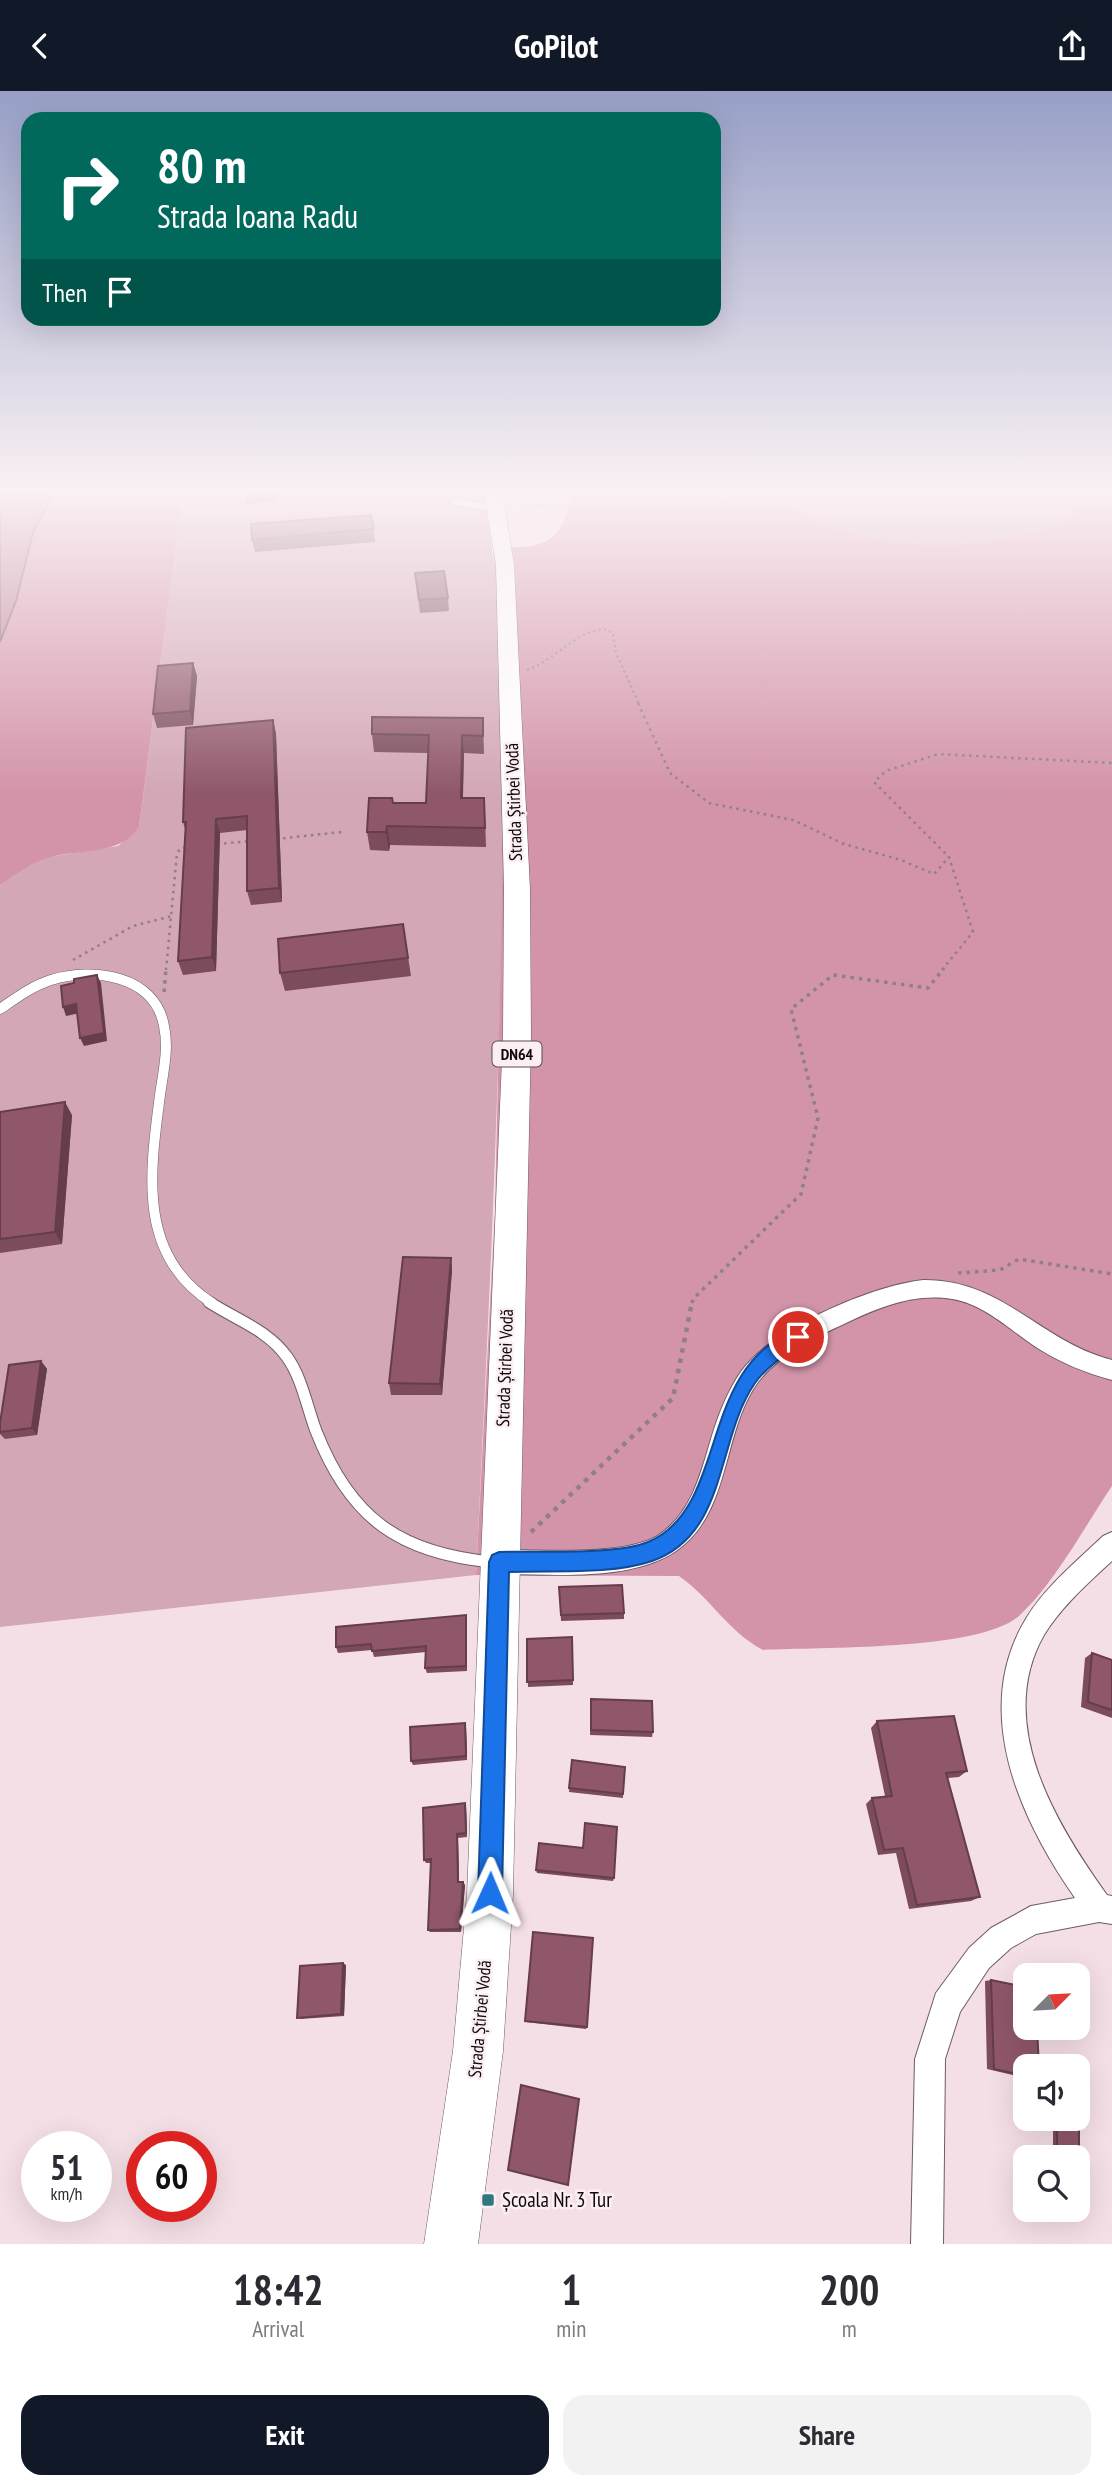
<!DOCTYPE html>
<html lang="en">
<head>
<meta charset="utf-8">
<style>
  body { margin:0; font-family:"PT Sans Narrow",sans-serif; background:#f2f2f3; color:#2b2b33; height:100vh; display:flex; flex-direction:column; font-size:26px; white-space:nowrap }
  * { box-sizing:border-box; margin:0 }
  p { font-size:23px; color:#7c7c81 }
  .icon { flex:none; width:38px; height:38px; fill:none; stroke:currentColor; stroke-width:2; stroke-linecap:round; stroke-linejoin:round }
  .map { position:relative; height:2153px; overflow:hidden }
  .side { display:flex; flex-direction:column; background:#fff; flex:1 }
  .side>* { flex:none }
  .top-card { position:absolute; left:21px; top:21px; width:700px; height:214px; border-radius:21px; box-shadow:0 7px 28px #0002; background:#00695c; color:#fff; overflow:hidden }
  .needle { width:46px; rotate:66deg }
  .tools { position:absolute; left:1013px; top:1872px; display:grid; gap:14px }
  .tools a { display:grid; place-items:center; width:77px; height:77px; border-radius:14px; background:#fff; box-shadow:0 7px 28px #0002; font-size:35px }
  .speed { position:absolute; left:21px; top:2040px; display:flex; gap:14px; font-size:35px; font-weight:700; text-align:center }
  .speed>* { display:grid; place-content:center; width:91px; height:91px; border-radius:50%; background:#fff; box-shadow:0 7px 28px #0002; line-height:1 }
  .speed small { font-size:18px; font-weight:400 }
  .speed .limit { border:10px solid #d22; background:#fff; color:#111 }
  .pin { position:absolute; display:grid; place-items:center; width:60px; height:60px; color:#fff; margin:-30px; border:4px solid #fff; border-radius:50%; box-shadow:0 2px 7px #0007 }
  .me { position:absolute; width:77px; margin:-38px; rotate:1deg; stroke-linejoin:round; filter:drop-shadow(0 0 5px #0008) }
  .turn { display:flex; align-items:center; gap:24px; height:147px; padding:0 21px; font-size:32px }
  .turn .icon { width:91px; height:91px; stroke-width:2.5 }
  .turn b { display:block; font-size:49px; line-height:60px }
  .then { display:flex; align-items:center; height:66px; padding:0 21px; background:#0003; gap:14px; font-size:26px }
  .eta { display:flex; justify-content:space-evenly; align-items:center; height:119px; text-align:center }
  .eta b { font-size:42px; font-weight:800; line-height:49px }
  .button { display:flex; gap:14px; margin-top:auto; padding:14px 21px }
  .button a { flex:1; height:80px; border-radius:21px; background:#111827; color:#fff; font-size:28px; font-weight:800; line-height:80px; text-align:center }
  .button a+a { background:#f2f2f3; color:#2b2b33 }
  header { display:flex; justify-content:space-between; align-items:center; height:91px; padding:0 21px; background:#111827; color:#fff; font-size:32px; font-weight:800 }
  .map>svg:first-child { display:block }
  .green { fill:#d3a7b5 }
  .forest { fill:#d394a9 }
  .water { fill:#bd8094; stroke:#895c6b; stroke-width:2 }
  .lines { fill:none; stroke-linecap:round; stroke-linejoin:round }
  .service-far2-casing { stroke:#6e5c62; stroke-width:7 }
  .service-far1-casing { stroke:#6e5c62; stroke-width:11 }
  .service-casing { stroke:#6e5c62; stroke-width:13 }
  .minor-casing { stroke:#6e5c62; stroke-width:2 }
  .primary-casing { stroke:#6e5c62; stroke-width:1 }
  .path-far3 { stroke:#908085; stroke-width:2; stroke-dasharray:2 3.5; stroke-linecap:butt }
  .path-far2 { stroke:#908085; stroke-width:2.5; stroke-dasharray:2.5 4.5; stroke-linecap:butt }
  .path-far1 { stroke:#908085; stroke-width:3.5; stroke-dasharray:3.5 5; stroke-linecap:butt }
  .path { stroke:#908085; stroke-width:4.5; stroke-dasharray:4.5 6; stroke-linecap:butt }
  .service-far2 { stroke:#fff; stroke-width:6 }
  .service-far1 { stroke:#fff; stroke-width:10 }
  .service { stroke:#fff; stroke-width:11 }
  .minor { fill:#fff; fill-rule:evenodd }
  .primary { fill:#fff; fill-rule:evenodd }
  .wall { fill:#7c4b5c }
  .shaded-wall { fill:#653d4b }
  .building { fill:#90576b; stroke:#653d4b; stroke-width:2 }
  .route { fill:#1a73e8; stroke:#114b97; stroke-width:2 }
  .poi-dot { fill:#2f7781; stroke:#fceff3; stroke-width:2.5 }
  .labels { text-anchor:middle; stroke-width:5; stroke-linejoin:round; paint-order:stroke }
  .shield { fill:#fceff3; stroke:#574e51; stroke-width:2 }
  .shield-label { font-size:16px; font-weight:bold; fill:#10090b }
  .street-label { font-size:18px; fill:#10090b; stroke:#fceff3 }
  .near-poi-label { font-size:21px; fill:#10090b; stroke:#fceff3; text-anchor:start }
</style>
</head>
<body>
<header><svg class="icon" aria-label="back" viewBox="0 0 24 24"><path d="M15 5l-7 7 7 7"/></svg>GoPilot<svg class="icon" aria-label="share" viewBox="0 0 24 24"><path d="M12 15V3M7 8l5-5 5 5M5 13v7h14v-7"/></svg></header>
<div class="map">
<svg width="1112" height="2153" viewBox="0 0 1112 2153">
  <rect width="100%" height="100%" fill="#f5dfe6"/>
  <!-- green -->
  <g class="green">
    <path d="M183,400h300c28,155 22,317 18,474 -5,203 -15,406 -25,610l-476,52v-742l25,-18 24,-10 69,-11 21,-19z"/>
    <path d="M785,400h273l10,11 6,13c-18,13 -38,17 -60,22 -77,15 -161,9 -229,-32z"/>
  </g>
  <!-- forest -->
  <g class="forest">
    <path d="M55,400h128l-44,336c-20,30 -60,21 -91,31 -18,5 -33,17 -48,27v-243l16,-41 17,-69z"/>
    <path d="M574,400h211v14c68,41 152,47 229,32 22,-5 42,-9 60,-22l-6,-13 -10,-11h54v995c-27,40 -58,98 -93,130 -39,35 -199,31 -256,34 -37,-20 -51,-51 -84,-74l-203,-1 19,-365 7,-315 1,-206 -10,-141c54,-1 66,-1 81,-57z"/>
  </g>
  <!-- water -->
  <polygon class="water" points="2,400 55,400 33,441 16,510 0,551 0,405"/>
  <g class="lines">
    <!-- service-far2 casing -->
    <g class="service-far2-casing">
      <polyline id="service-far2" points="455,411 497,417"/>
    </g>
    <!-- service-far1 casing -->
    <g class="service-far1-casing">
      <path id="service-far1" d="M0,918c16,-11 32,-23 51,-29 42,-13 104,-5 113,46 5,23 -1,47 -4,69 -10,77 -23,160 52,208"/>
    </g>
    <!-- service casing -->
    <g class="service-casing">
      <path id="service" d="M209,1211c26,17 59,28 78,55 15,21 20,50 29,74 34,87 83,122 176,131"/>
    </g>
    <!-- minor casing -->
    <g class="minor-casing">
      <g id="minor">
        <path d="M923,1189c80,-1 116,61 189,80v20c-26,-7 -51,-17 -73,-31 -27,-17 -54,-45 -87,-50 -38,-6 -72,8 -106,24 -32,15 -66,31 -88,59 -37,51 -26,130 -82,169 -45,31 -125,23 -177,23l-9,-3 -3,-9 3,-9 9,-3c40,0 125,6 158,-14 42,-26 46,-80 62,-121 8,-20 17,-40 32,-55 35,-37 122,-74 172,-80z"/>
        <path d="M1112,1441v29c-24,22 -51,46 -68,74 -50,88 12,189 63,260l5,1v28l-13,-2 -63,12 -25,14 -22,20 -29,44 -15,47 -2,185h-32l4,-185 21,-66 33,-45 22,-20 40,-22 44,-8c-56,-80 -105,-189 -48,-281 20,-32 50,-56 76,-81z"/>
      </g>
    </g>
    <!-- primary casing -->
    <g class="primary-casing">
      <polygon id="primary" points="484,400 502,400 514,474 530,798 531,944 513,1803 503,1960 478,2153 424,2153 453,1960 467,1803 503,944 504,798 496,474"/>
    </g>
    <!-- path-far3 -->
    <g class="path-far3">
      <polyline points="514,412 674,424 767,400"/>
      <path d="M527,579c28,-10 47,-38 77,-41l9,4 3,20 23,51"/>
    </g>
    <!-- path-far2 -->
    <g class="path-far2">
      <polyline points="638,612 670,682 709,712 793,729 844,753 901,769 934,783 949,766"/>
      <polyline points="276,748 342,741"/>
      <polyline points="217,753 251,750"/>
      <polyline points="73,869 133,835 172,825"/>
      <polyline points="166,879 177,762 181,757 188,756"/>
      <polyline points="942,879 973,841 949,766 874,691 886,680 938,663 1112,672"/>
    </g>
    <!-- path-far1 -->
    <g class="path-far1">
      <polyline points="164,901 166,877"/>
      <polyline points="958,1182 1000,1179 1019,1168 1112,1183"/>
      <polyline points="692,1212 693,1208 801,1103 818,1027 791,918 833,884 928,897 944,877"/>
    </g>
    <!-- path -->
    <polyline class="path" points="531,1441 673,1307 692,1211"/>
    <!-- service-far2 -->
    <use href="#service-far2" class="service-far2"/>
    <!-- service-far1 -->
    <use href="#service-far1" class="service-far1"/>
    <!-- service -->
    <use href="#service" class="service"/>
    <!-- minor -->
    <use href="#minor" class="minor"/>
    <!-- primary -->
    <use href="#primary" class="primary"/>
  </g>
  <!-- wall -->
  <g class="wall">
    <polygon points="277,400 278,410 246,413 245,404"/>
    <polygon points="374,438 375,451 255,461 252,449"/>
    <polygon points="415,482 448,507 449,520 420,522"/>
    <polygon points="193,572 197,585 193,634 157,637 153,623"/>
    <polygon points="483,627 484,663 464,662 463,707 485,725 486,756 390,754 389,760 370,759 367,741 393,712 426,712 428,662 374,661 372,643"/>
    <polygon points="273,629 276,643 282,811 251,814 247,800 247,739 220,742 216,880 183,884 178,870 185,738 183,731"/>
    <polygon points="403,833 411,885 285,900 280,882"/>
    <polygon points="0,1021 72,1024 62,1153 0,1162"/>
    <polygon points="451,1167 452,1179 442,1304 391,1304 389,1292"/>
    <polygon points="41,1270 47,1278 37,1344 5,1348 0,1343 0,1332"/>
    <polygon points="559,1496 624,1522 624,1528 561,1530"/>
    <polygon points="467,1530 467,1580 427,1582 425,1577 426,1561 374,1566 372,1559 338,1562 336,1556"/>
    <polygon points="572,1546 573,1594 528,1596 527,1548"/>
    <polygon points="1092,1562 1112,1569 1112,1627 1081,1616 1085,1567"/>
    <polygon points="591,1608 653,1641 652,1646 590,1644"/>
    <polygon points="877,1630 967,1680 959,1686 948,1687 980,1806 971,1810 909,1818 896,1762 878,1764 866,1713 872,1707 885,1705 871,1637"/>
    <polygon points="465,1632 466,1636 467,1669 413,1674 411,1670"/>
    <polygon points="572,1669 623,1703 623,1707 569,1701"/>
    <polygon points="465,1712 466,1716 467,1746 458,1747 459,1791 465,1794 461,1841 430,1841 428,1839 431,1772 426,1772 424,1769"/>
    <polygon points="536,1779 614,1787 613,1790 537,1782"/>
    <polygon points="346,1874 344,1925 301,1928 297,1927"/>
    <polygon points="991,1889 1026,1976 1026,1987 987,1978 985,1890"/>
    <polygon points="525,1930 587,1936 586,1938 526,1931"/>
    <polygon points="1053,2028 1076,2028 1078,2067 1062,2067 1053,2063"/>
  </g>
  <!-- shaded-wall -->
  <g class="shaded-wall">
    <polygon points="193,572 197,585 193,634 190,620"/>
    <polygon points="273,629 276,643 282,811 279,797"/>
    <polygon points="462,644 464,662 462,725 461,707"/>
    <polygon points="216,728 220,742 216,880 212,866"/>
    <polygon points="387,735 390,754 389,760 386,741"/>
    <polygon points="97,884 101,892 107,950 84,955 80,947"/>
    <polygon points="76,913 80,922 66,925 63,916"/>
    <polygon points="65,1011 72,1024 62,1153 55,1141"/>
    <polygon points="451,1167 452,1179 442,1304 440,1293"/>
    <polygon points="41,1270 47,1278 37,1344 32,1337"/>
    <polygon points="466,1524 467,1530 467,1580 466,1575"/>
    <polygon points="465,1632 466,1636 467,1669 466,1665"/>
    <polygon points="465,1712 466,1716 467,1746 466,1742"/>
    <polygon points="457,1743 458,1747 459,1794 458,1791"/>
    <polygon points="463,1791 465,1794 461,1841 460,1838"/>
    <polygon points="343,1872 346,1874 344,1925 341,1923"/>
  </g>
  <!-- building -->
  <g class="building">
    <polygon points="244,400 276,400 276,402 245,404"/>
    <polygon points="371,424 374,438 252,449 251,433"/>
    <polygon points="444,480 448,507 419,509 415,482"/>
    <polygon points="193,572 190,620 153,623 158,575"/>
    <polygon points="372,626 483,627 483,645 462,644 461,707 484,707 485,737 387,735 386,741 367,741 369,707 392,707 393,712 426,712 429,644 372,643"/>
    <polygon points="273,629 279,797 247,800 247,725 216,728 212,866 178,870 186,731 183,731 186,637"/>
    <polygon points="403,833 408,867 280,882 278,848"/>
    <polygon points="97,884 104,942 80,947 76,913 63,916 61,895 74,892 74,888"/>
    <polygon points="65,1011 55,1141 0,1148 0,1021"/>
    <polygon points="403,1166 451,1167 440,1293 389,1292"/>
    <polygon points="41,1270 32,1337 0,1341 0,1332 9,1274"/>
    <polygon points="622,1494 624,1522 561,1524 559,1496"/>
    <polygon points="466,1524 466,1575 425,1577 426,1555 372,1560 371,1553 336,1556 336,1536"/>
    <polygon points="572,1546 573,1589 527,1591 527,1548"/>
    <polygon points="1092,1562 1112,1569 1112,1619 1088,1611"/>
    <polygon points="591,1608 652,1610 653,1641 591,1639"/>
    <polygon points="954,1625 967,1680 946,1682 980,1806 917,1814 903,1757 884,1759 872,1707 892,1705 877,1630"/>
    <polygon points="465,1632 466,1665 411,1670 410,1636"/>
    <polygon points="572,1669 625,1676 623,1703 569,1697"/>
    <polygon points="465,1712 466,1742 457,1743 458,1791 463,1791 460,1838 428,1839 431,1768 424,1769 423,1717"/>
    <polygon points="585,1732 617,1736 614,1787 536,1779 539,1752 583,1757"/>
    <polygon points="533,1841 593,1847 587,1936 525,1930"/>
    <polygon points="343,1872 341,1923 297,1927 300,1875"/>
    <polygon points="991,1889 1026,1896 1026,1937 1037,1937 1039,1976 1026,1976 1026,1985 994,1978"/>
    <polygon points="521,1994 579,2008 568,2094 508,2079"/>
    <polygon points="1057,2028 1079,2029 1079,2072 1078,2067 1065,2067 1057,2064"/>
  </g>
  <!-- sky -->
  <linearGradient id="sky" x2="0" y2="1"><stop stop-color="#979fc6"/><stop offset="0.57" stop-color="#faf1f4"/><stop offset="1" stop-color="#faf1f4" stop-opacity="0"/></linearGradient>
  <rect width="1112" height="702" fill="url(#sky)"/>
  <!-- route -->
  <path class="route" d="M798,1238l6,2 3,6 -3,5c-17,12 -37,24 -49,41 -39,56 -27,152 -103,178 -41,14 -99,9 -143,11l-7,321 -4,9 -8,3 -9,-3 -3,-9 11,-331 3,-7 7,-3c36,-1 119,3 149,-10 82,-34 48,-176 150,-213z"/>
  <!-- markers -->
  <rect class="poi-dot" x="481" y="2102" width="14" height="14" rx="3.5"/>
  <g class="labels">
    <!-- shield labels -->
    <rect class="shield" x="492.5" y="950.5" width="49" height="25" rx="5"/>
    <g class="shield-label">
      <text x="517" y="969">DN64</text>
    </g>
    <!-- street labels -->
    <g class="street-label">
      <text transform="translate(514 711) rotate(-92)" y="6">Strada Știrbei Vodă</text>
      <text transform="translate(505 1277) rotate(-88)" y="6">Strada Știrbei Vodă</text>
      <text transform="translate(480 1928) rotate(-85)" y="6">Strada Știrbei Vodă</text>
    </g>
    <!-- near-poi labels -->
    <g class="near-poi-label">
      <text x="502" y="2116">Școala Nr. 3 Tur</text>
    </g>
  </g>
</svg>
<div class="tools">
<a><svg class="needle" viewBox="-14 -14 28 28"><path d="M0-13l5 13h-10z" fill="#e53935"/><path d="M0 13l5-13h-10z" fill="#7c7c81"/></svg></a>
<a><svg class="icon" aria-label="sound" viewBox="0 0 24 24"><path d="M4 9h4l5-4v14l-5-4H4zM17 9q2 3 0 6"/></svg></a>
<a><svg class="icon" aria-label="search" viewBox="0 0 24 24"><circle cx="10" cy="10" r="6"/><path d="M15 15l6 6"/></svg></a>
</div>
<div class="speed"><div>51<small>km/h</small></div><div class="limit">60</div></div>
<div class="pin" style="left:798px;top:1246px;background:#d93025"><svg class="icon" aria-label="arrive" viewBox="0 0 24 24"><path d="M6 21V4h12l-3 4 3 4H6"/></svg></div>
<svg class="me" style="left:490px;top:1802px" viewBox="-20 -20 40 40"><path d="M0-17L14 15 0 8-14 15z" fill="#1a73e8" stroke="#fff" stroke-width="4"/></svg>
<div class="top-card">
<div class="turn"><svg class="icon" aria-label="right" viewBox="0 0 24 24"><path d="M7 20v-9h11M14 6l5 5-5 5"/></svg><div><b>80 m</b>Strada Ioana Radu</div></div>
<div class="then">Then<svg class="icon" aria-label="arrive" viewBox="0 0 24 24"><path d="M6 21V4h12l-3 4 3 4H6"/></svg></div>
</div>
</div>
<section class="side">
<div class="eta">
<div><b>18:42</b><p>Arrival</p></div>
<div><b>1</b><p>min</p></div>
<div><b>200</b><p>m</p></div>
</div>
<div class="button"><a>Exit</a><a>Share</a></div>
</section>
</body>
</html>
